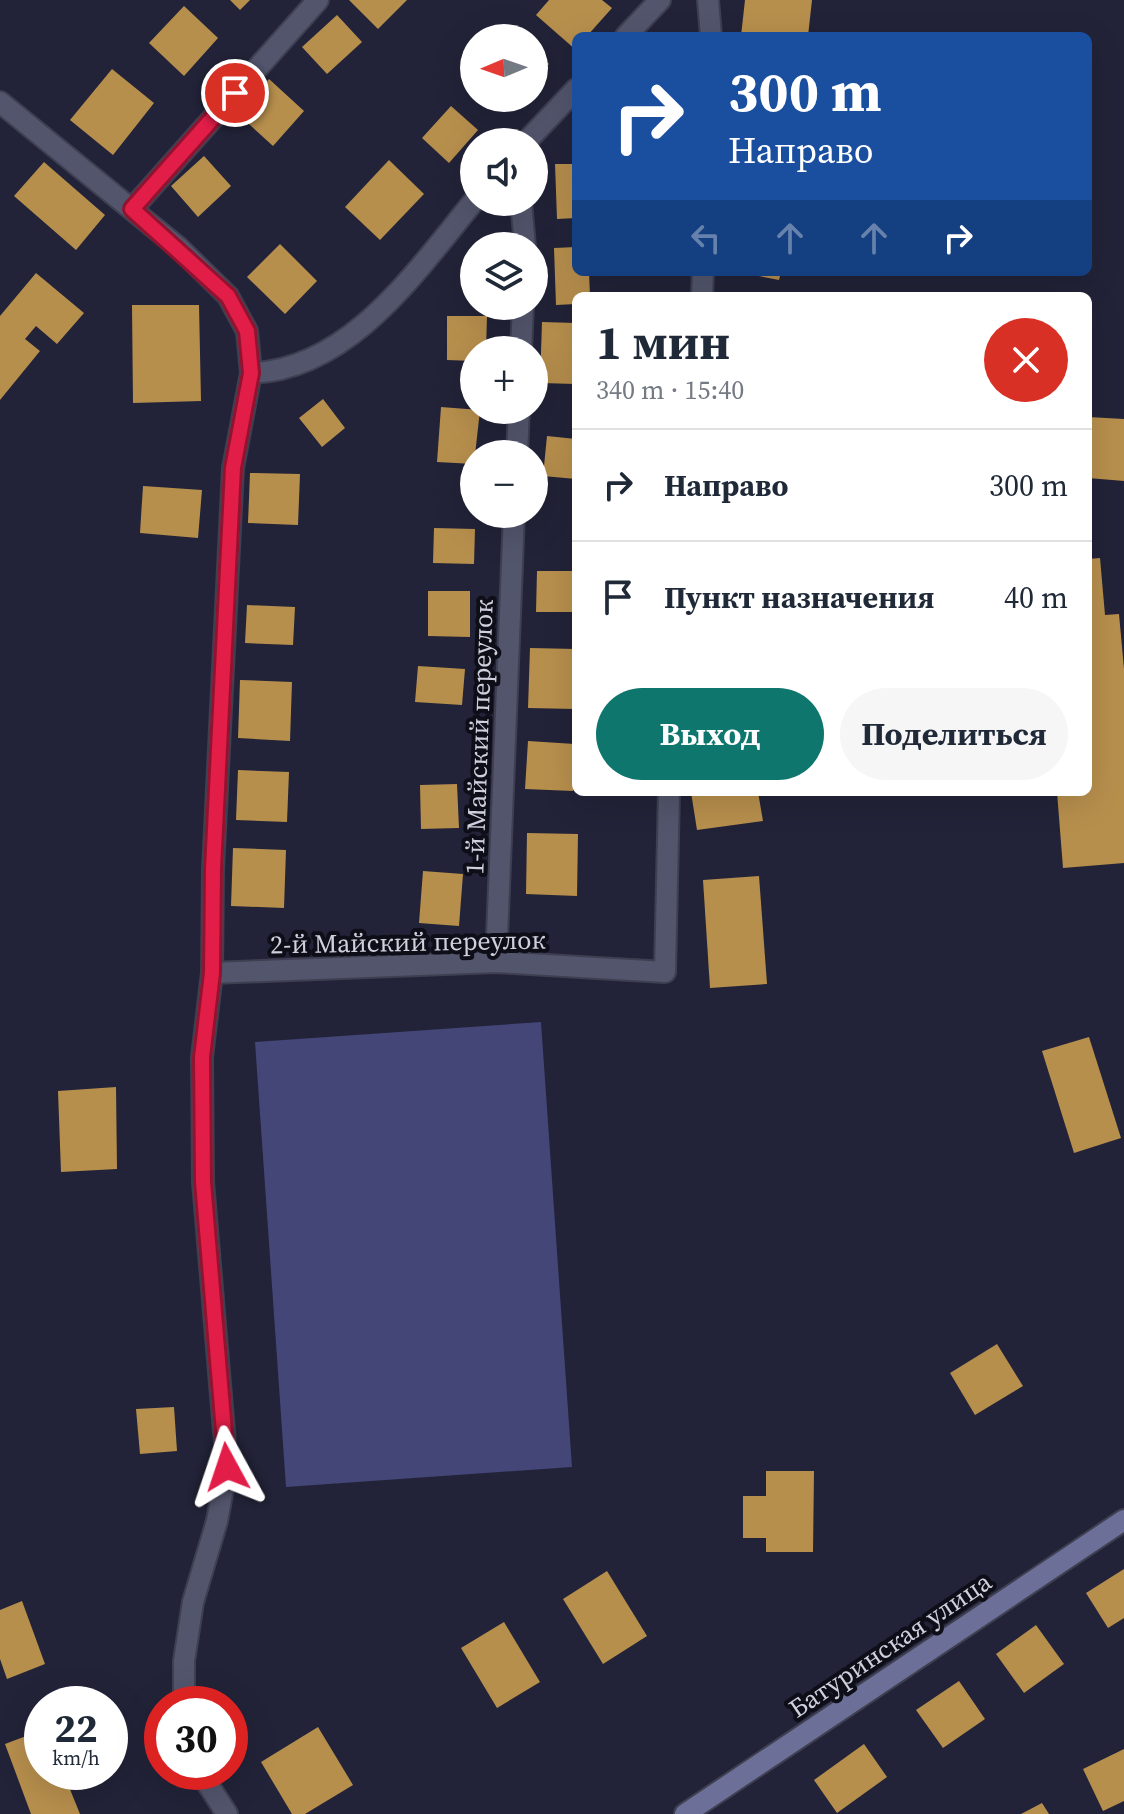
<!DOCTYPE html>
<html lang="ru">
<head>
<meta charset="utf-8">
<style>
  body { margin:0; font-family:"Source Serif 4",serif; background:#f6f6f7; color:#1f2937; height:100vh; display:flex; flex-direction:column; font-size:30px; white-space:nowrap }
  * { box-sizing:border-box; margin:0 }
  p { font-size:26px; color:#747a83 }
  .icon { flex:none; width:44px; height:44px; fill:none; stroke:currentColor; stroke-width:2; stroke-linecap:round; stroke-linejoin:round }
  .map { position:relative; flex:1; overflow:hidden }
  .sheet { position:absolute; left:572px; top:292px; width:520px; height:504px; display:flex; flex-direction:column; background:#fff; border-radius:12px; box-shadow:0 8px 32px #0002 }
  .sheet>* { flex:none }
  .guide { position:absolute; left:572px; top:32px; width:520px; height:244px; border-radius:12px; box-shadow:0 8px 32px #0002; background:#1a4fa0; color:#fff; overflow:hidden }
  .needle { width:52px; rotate:268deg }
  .tools { position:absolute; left:460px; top:24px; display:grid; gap:16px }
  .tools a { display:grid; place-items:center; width:88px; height:88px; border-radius:50%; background:#fff; box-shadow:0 8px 32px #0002; font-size:40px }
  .speed { position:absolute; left:24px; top:1686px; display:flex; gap:16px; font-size:40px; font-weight:700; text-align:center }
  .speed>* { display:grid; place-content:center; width:104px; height:104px; border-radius:50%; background:#fff; box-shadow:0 8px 32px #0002; line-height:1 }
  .speed small { font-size:20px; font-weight:400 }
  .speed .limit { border:12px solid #d22; background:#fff; color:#111 }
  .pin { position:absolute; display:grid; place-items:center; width:68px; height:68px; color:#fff; margin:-34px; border:4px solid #fff; border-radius:50%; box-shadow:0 2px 8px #0007 }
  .me { position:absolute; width:88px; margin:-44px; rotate:355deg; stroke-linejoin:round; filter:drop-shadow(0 0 6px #0008) }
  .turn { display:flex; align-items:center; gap:28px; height:168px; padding:0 24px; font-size:36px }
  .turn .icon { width:104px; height:104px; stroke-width:2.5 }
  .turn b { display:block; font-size:56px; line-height:68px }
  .lanes { display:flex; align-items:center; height:76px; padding:0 24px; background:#0003; justify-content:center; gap:40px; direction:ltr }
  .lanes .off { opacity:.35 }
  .round { display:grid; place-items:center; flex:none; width:84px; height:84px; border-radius:42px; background:#f6f6f7 }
  .overview { display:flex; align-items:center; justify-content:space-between; height:136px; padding:0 24px }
  h1 { font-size:48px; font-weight:700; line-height:60px }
  .button { display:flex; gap:16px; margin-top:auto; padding:16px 24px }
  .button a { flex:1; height:92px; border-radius:48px; background:#0f766e; color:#fff; font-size:32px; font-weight:700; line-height:92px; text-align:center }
  .button a+a { background:#f6f6f7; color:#1f2937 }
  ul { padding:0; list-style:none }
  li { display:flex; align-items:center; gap:24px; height:112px; padding:0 24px; border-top:2px solid #e0e1e3 }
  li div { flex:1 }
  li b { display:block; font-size:30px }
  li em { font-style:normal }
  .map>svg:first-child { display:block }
  .green { fill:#434677 }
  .building { fill:#b78f4d }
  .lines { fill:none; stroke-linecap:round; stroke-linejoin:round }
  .street-casing { stroke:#3e3f51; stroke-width:24 }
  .secondary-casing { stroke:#3e3f51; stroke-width:24 }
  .street { stroke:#53556d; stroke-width:20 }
  .secondary { stroke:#6c6f97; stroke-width:20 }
  .route-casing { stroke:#92132f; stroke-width:20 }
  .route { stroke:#e11d48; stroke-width:14 }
  .labels { text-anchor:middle; stroke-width:8; stroke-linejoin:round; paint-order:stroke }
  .street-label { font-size:26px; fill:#ced0de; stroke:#0d0e17 }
</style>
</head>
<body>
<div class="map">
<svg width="1124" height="1814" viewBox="0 0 1124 1814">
  <rect width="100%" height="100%" fill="#222338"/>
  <!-- green -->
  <polygon class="green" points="541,1022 572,1467 286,1487 255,1042"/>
  <!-- building -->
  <g class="building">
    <polygon points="230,0 250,0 240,10"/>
    <polygon points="349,0 407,0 378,29"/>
    <polygon points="549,0 602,0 612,8 587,36 576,36 576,50 536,15"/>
    <polygon points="745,0 812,0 808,36 741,36"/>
    <polygon points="184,6 218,38 184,76 149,43"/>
    <polygon points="337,15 362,42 327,74 302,47"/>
    <polygon points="534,48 549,64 534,79"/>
    <polygon points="112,69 154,103 113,155 70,120"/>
    <polygon points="269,79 304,111 273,146 238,114"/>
    <polygon points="451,106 478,130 449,163 422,138"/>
    <polygon points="204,156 231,186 198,217 171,186"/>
    <polygon points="389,160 424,194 380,240 345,207"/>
    <polygon points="44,162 105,215 76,250 14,196"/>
    <polygon points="555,164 576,164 576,218 557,219"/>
    <polygon points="280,244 317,281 285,314 247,277"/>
    <polygon points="576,247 576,272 589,272 590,296 576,296 576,304 556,305 554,248"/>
    <polygon points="738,272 781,272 779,280"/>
    <polygon points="36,273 84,313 57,344 36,326 25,339 40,351 0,400 0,316"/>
    <polygon points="132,305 199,305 201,401 133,403"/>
    <polygon points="447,316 487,316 486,350 474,350 474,361 447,360"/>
    <polygon points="542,322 576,323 576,384 540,383"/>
    <polygon points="323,399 345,428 322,447 299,418"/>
    <polygon points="441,407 480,410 474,464 437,462"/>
    <polygon points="1088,417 1124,419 1124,481 1088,478"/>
    <polygon points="547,436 576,439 576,479 543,476"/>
    <polygon points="250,473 300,474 298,525 248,523"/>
    <polygon points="143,486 202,490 198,538 140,533"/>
    <polygon points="434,528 475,529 474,564 433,563"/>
    <polygon points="1100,558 1105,615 1119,614 1124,669 1124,863 1063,868 1057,792 1088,792 1088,559"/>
    <polygon points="537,571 576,571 576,612 536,612"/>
    <polygon points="428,591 470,591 470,637 428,636"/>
    <polygon points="247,605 295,607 293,645 245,643"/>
    <polygon points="530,648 576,649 575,709 528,708"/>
    <polygon points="418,666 465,669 462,705 415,702"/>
    <polygon points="240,680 292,682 290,741 238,738"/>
    <polygon points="528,741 575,744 573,791 525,789"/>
    <polygon points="238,770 289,772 287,822 236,820"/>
    <polygon points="457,784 459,828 421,829 420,785"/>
    <polygon points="691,792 758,792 763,821 697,830"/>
    <polygon points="527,833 578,834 577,896 526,894"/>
    <polygon points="233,848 286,850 284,908 231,906"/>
    <polygon points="423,871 463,874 459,926 419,923"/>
    <polygon points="759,876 767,984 710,988 703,880"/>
    <polygon points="1089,1037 1121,1138 1074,1153 1042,1051"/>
    <polygon points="116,1087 117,1169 61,1172 58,1091"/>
    <polygon points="997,1344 1023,1386 975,1415 950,1373"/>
    <polygon points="174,1407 177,1451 140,1454 136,1409"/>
    <polygon points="766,1471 814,1471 813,1552 766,1552 766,1538 743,1538 743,1496 766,1496"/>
    <polygon points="1124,1569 1124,1618 1108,1628 1086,1593"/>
    <polygon points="607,1571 647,1636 603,1664 563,1599"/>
    <polygon points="22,1601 45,1664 7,1679 0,1659 0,1610"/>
    <polygon points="504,1622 540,1682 497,1708 461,1648"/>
    <polygon points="1036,1625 1064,1664 1024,1693 996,1654"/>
    <polygon points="959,1681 985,1719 943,1748 916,1710"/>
    <polygon points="318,1727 353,1785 305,1814 292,1814 261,1762"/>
    <polygon points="42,1730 42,1772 63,1772 80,1814 31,1814 5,1744"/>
    <polygon points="864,1744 887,1777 837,1813 814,1780"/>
    <polygon points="1124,1749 1124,1801 1103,1811 1083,1769"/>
    <polygon points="1042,1803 1049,1814 1021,1814"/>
  </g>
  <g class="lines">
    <!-- street casing -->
    <g class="street-casing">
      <g id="street">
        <polyline points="708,0 711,36"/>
        <polyline points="626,36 660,0"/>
        <polyline points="0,102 178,247 228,296 247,331 251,373 233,468 213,869 212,973 202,1057 203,1182 227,1467 217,1521 193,1602 184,1661 184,1704"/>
        <polyline points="526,142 576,89"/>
        <polyline points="521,202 525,246"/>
        <polyline points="132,209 318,0"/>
        <polyline points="702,296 703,272"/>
        <polyline points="521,350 523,306"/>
        <path d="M251,373c99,-3 165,-102 223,-172"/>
        <polyline points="517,454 519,410"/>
        <polyline points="496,962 514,514"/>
        <polyline points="212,973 496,962 665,972 669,792"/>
        <polyline points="200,1772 227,1814"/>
      </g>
    </g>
    <!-- secondary casing -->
    <g class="secondary-casing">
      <polyline id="secondary" points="685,1814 1124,1520"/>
    </g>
    <!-- street -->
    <use href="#street" class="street"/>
    <!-- secondary -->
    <use href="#secondary" class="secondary"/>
  </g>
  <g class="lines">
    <!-- route casing -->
    <g class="route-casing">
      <polyline id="route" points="227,1467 203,1182 202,1057 212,973 213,869 233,468 251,373 247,331 228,296 132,209 235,93"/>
    </g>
    <!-- route -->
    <use href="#route" class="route"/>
  </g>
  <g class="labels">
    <!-- street labels -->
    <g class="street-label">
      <text transform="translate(479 737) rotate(-88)" y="9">1-й Майский переулок</text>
      <text transform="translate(408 942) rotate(-1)" y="9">2-й Майский переулок</text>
      <text transform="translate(890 1645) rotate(-34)" y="9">Батуринская улица</text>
    </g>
  </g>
</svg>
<div class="tools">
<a><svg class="needle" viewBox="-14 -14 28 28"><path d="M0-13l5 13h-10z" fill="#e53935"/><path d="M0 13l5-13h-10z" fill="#747a83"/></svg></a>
<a><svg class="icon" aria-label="sound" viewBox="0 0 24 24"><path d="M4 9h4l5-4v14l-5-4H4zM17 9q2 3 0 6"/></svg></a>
<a><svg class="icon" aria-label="layers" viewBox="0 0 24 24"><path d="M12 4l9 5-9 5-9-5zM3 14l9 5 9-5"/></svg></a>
<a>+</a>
<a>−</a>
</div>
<div class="speed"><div>22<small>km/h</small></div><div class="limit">30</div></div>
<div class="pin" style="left:235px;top:93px;background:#d93025"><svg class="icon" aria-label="arrive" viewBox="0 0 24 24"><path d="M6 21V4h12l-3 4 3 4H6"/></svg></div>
<svg class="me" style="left:227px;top:1467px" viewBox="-20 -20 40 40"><path d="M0-17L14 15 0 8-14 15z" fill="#e11d48" stroke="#fff" stroke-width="4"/></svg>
<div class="guide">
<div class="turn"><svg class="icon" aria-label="right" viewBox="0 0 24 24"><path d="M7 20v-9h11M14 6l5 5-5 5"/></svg><div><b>300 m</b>Направо</div></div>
<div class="lanes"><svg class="icon off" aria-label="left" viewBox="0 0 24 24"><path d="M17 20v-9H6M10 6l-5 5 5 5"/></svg><svg class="icon off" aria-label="ahead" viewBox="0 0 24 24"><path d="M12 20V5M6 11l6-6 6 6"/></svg><svg class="icon off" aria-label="ahead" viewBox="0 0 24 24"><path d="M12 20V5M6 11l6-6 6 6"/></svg><svg class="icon" aria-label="right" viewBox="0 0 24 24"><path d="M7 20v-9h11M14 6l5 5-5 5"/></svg></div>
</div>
<section class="sheet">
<div class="overview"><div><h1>1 мин</h1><p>340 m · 15:40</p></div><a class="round" style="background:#d93025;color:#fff"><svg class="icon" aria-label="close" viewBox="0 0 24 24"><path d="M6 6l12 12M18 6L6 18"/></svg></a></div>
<ul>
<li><svg class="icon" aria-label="right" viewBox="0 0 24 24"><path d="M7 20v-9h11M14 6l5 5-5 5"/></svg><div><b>Направо</b></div><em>300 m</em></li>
<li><svg class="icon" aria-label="arrive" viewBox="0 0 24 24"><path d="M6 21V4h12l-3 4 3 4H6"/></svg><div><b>Пункт назначения</b></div><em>40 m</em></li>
</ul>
<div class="button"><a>Выход</a><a>Поделиться</a></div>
</section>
</div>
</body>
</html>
